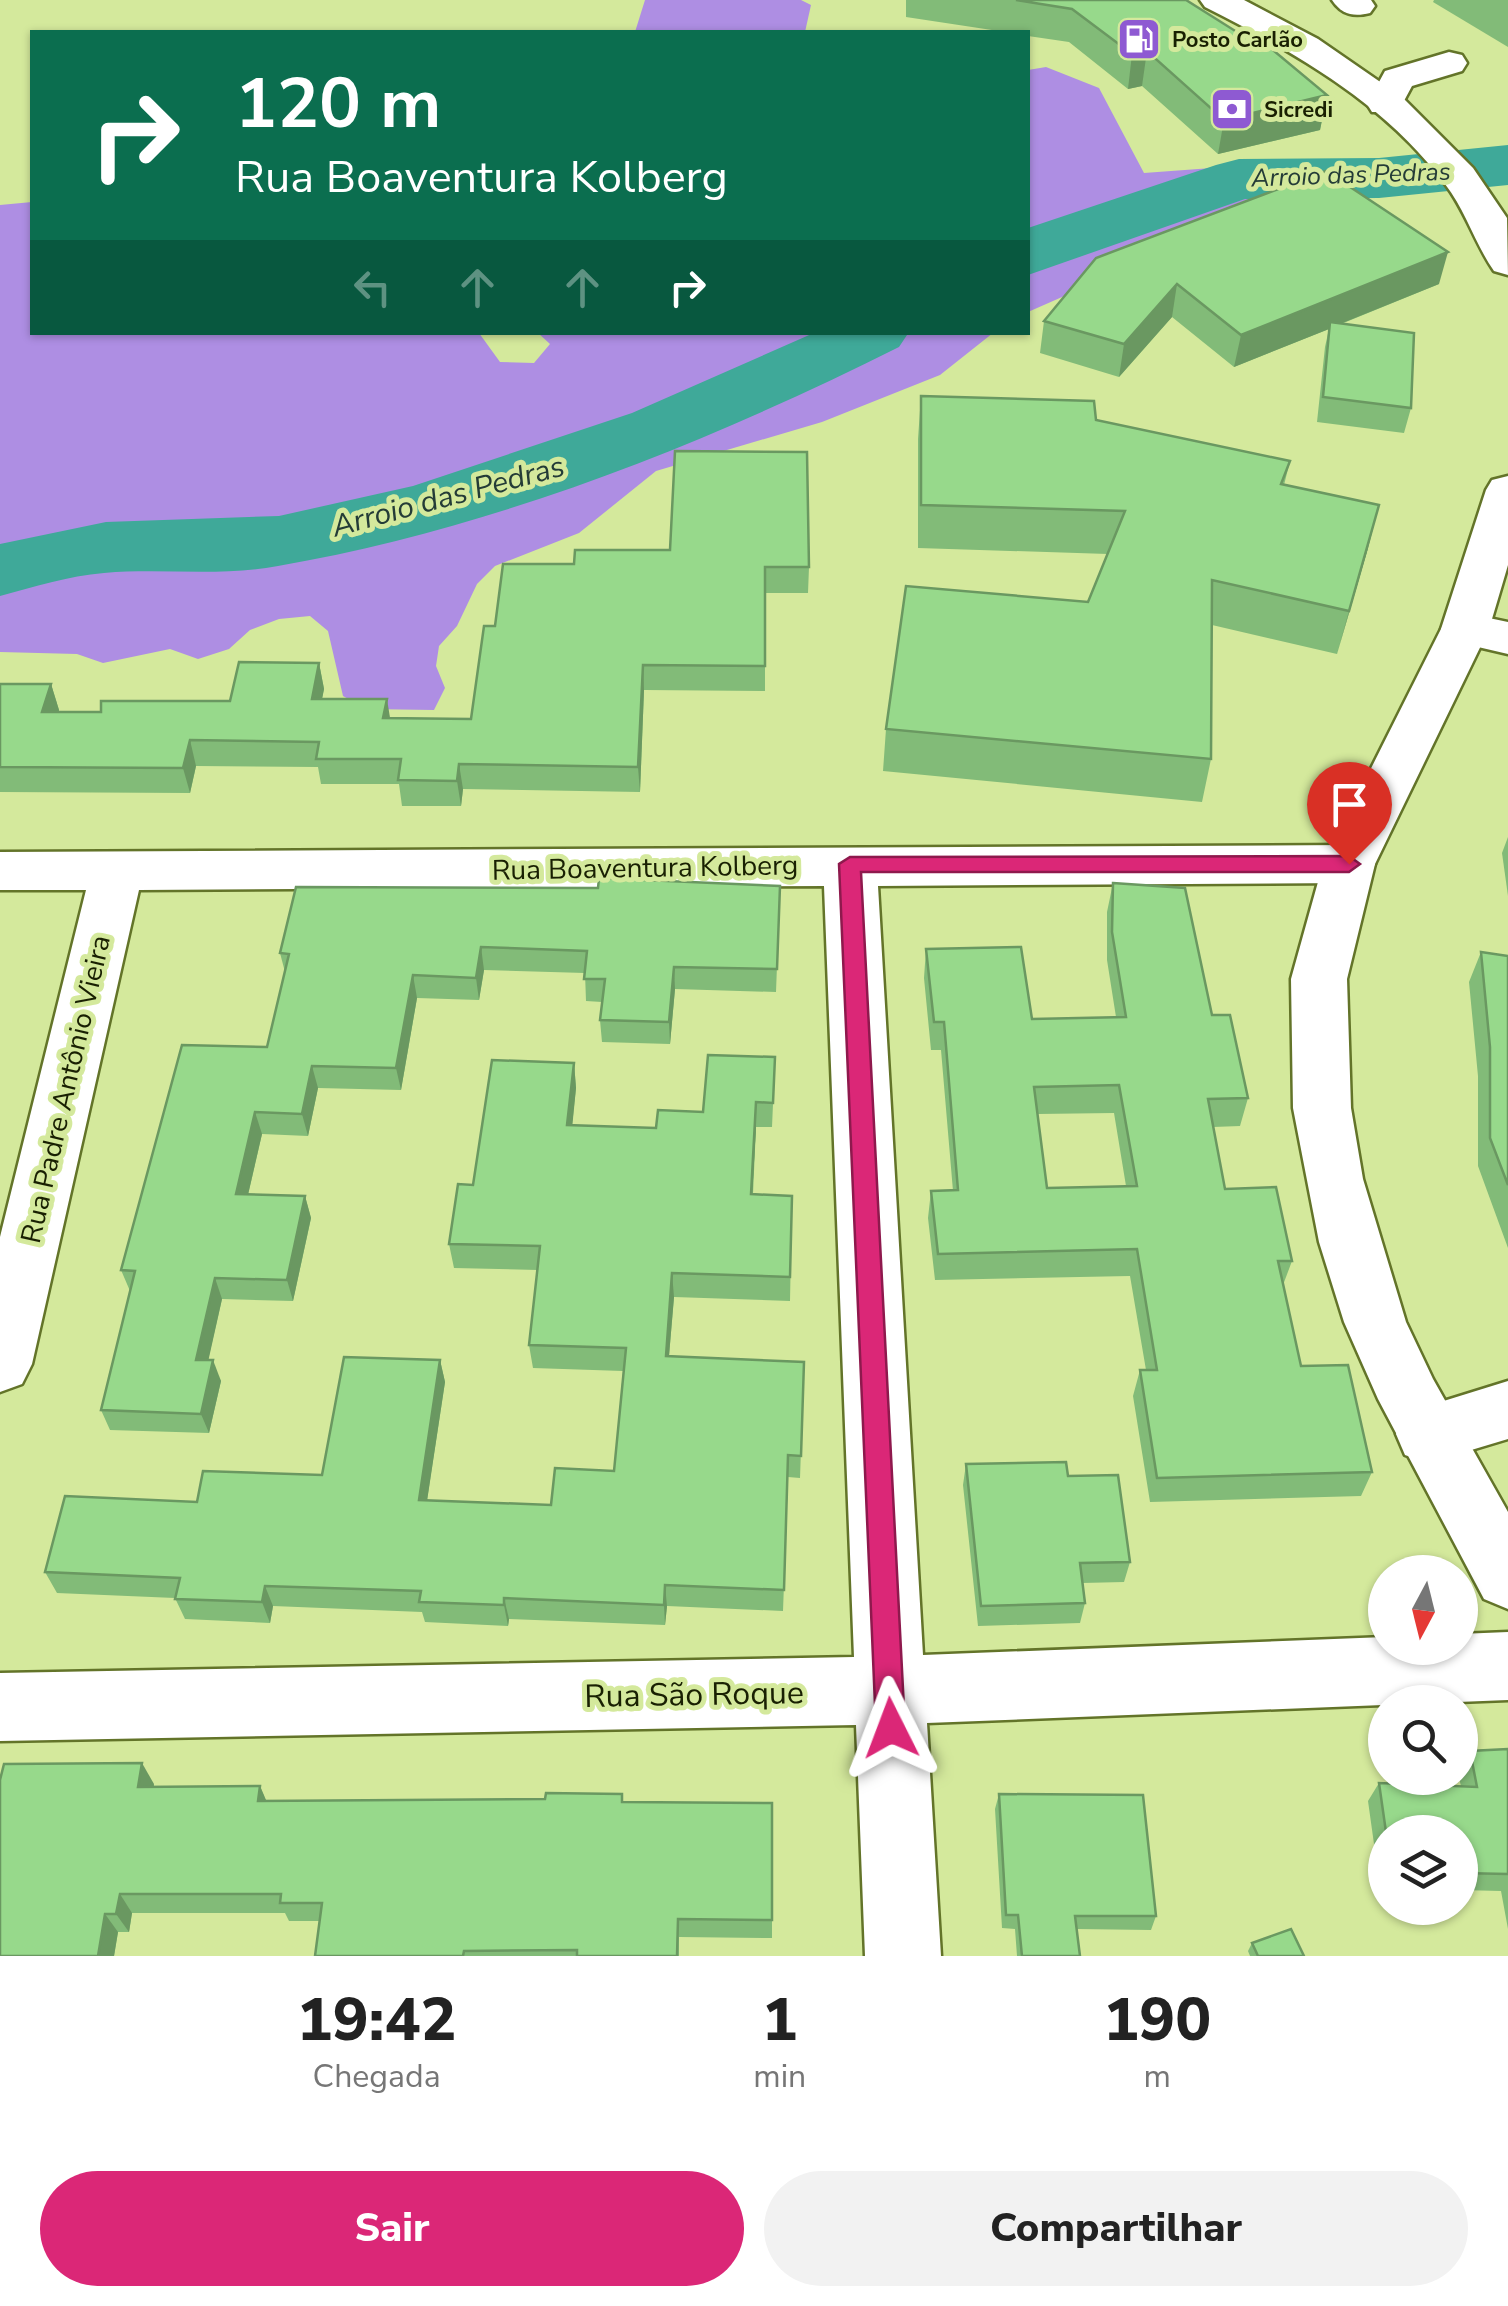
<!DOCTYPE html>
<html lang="pt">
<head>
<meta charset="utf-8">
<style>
  body { margin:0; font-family:"Nunito Sans",sans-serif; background:#f2f2f2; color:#222; height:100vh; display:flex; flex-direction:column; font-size:38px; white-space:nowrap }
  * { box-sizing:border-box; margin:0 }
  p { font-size:32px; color:#767676 }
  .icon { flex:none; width:55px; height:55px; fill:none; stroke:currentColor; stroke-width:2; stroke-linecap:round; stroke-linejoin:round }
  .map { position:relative; height:1956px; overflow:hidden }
  .sheet { display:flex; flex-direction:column; background:#fff; flex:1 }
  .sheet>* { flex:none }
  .banner { position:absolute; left:30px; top:30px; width:1000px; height:305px; border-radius:0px; box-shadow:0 2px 8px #0004; background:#0b6e4f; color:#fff; overflow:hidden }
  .needle { width:65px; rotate:187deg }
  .fabs { position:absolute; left:1368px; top:1555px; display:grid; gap:20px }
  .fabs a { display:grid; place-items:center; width:110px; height:110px; border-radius:50%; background:#fff; box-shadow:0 2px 8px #0004; font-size:50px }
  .pin { position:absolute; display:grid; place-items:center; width:85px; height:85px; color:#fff; margin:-102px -42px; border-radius:50% 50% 50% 0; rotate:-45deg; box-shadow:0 0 10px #0007 }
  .pin .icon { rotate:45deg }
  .me { position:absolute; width:110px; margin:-55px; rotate:357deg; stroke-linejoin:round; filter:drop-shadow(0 0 8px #0008) }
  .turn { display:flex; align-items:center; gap:35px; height:210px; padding:0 40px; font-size:45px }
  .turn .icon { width:130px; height:130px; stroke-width:2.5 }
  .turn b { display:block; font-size:70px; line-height:85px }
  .lanes { display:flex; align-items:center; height:95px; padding:0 40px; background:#0003; justify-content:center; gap:50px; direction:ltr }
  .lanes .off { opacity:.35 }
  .eta { display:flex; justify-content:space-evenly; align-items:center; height:170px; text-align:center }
  .eta b { font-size:60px; font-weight:800; line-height:70px }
  .cta { display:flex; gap:20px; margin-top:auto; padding:20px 40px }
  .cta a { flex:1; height:115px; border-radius:60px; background:#db2777; color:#fff; font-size:40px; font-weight:800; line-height:115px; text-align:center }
  .cta a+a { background:#f2f2f2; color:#222 }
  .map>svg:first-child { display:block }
  .forest { fill:#ae8ee3 }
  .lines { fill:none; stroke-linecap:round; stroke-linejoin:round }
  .river { fill:#3fa999; fill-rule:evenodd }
  .minor-casing { stroke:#637429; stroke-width:5 }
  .major-casing { stroke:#637429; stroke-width:5 }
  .minor { fill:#fff; fill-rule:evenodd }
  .major { fill:#fff; fill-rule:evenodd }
  .wall { fill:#82bb78; fill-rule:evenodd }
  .shaded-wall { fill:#6a9861 }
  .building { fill:#97d98b; stroke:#6a9861; stroke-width:2.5; fill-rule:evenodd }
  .route { fill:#db2777; stroke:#8e194d; stroke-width:2.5 }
  .labels { text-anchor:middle; stroke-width:10; stroke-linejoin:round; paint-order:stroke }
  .far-poi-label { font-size:22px; font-weight:bold; fill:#192002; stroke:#d4e99c; text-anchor:start }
  .far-water-label { font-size:25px; font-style:italic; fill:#243c37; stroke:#d4e99c }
  .street-label { font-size:28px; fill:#192002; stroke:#d4e99c }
  .water-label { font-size:30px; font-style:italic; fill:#243c37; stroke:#d4e99c }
  .near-street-label { font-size:32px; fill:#192002; stroke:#d4e99c }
</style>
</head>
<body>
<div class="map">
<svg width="1508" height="1956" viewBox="0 0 1508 1956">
  <rect width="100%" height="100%" fill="#d4e99c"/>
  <!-- forest -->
  <g class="forest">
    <polygon points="645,0 801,0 811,5 805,32 635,32"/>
    <polygon points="1046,67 1099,88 1144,173 1239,166 1293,211 1178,246 1028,312 1028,70"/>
    <polygon points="32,202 32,332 479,333 500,362 534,363 550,344 538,333 993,333 940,375 822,422 656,471 579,533 495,566 477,584 457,626 439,646 436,666 445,688 434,710 366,709 343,696 328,631 310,616 279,619 250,630 229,649 198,659 170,649 103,663 77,654 0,652 0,205"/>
  </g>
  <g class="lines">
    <!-- river -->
    <g class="river">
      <polygon points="1508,145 1508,185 1379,198 1245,199 1028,275 1028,228 1216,165 1239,159 1379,158"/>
      <path d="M816,332h93l-10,15c-196,98 -404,181 -621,219 -58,11 -116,2 -174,7 -36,3 -70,14 -104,23v-52l106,-22 173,-6 134,-30 219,-73z"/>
    </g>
    <!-- minor casing -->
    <g class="minor-casing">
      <g id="minor">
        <path d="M1332,0h39l4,6 -5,7c-16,4 -28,2 -38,-13z"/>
        <polygon points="1449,52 1462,55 1467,63 1462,71 1412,86 1398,112 1372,112 1367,104 1385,71"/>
        <polygon points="1465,613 1508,622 1508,654 1448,640 1441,629 1448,618"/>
        <polygon points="1349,845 1368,850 1375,864 1368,878 1349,883 878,886 923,1655 1385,1637 1385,1648 1460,1648 1460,1634 1508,1632 1508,1700 927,1723 941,1956 865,1956 856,1725 0,1741 0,1673 854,1657 824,886 139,890 32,1364 22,1384 0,1392 0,1237 86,890 0,890 0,852"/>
        <polygon points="1508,1381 1508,1439 1428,1463 1405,1455 1396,1434 1405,1413"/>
      </g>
    </g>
    <!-- major casing -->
    <g class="major-casing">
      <g id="major">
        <path d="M1200,0h44l74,39 84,58 71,71 34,50 1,57 -14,-4c-19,-27 -28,-60 -49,-87 -60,-81 -152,-133 -240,-177z"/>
        <polygon points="1508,476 1508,565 1489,629 1375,864 1347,979 1351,1108 1363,1179 1406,1322 1433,1379 1508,1512 1508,1609 1484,1599 1378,1399 1344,1322 1319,1242 1293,1108 1291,979 1323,864 1441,629 1486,490 1492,480"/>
      </g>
    </g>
    <!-- minor -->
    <use href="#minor" class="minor"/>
    <!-- major -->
    <use href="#major" class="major"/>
  </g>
  <!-- wall -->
  <g class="wall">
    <polygon points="906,0 1186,0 1327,95 1320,130 1218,154 1142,86 1128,89 1069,42 1028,36 1028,32 1005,32 906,17"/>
    <polygon points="1434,0 1508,0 1508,47 1433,2"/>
    <polygon points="1096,258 1439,284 1341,324 1411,408 1404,433 1317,422 1325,347 1329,329 1234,367 1172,317 1119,377 1040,353 1044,321"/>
    <polygon points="921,396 1096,420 1290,461 1284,485 1368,548 1337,654 1212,625 1211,759 1202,802 883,771 886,729 1088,602 1108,554 918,548 918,439"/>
    <polygon points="503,564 809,567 808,593 765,593 765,691 644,690 640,792 463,789 461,806 402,806 399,784 321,784 318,767 196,766 190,793 0,792 0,684 51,684 59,710 59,712 101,712 230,701 319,663 324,689 322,699 390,718 471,719 495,626"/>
    <polygon points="1508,837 1508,896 1502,853"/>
    <path d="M1113,883l99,132 36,83 -8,28 -27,1 12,62 67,72 -9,24 18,81 71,106 -11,24 -211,6 -17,-106 7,-26h6l-16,-94 -195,4 -7,-62 3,-27h22l-12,-141h-10l-7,-72 2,-29 106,70 84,-2 -9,-57v-48zM1114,1113l12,73 -79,2 -10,-74z"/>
    <polygon points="780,886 776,992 675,989 670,1044 602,1042 600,1020 602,1002 586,1001 585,973 484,970 479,1000 417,998 401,1090 318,1088 308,1136 262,1134 248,1195 305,1196 311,1218 293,1301 222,1299 208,1360 221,1381 209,1433 110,1430 101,1410 130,1291 121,1270 267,1047 285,972 280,953 598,888"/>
    <polygon points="1481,952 1508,956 1508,1248 1478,1166 1478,1076 1469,982"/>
    <polygon points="775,1057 772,1127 756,1127 753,1194 792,1196 790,1301 674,1297 669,1356 804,1362 800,1478 788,1477 783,1611 667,1606 665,1625 509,1619 508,1626 425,1622 422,1612 273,1606 270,1623 185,1619 175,1598 57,1593 45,1572 197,1502 322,1475 440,1360 445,1382 427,1500 551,1505 614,1471 623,1371 533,1368 529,1345 538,1270 454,1268 449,1244 473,1185 574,1063 576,1088 572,1125 656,1128 703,1112"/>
    <polygon points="966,1464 1068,1476 1130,1562 1124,1582 1082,1583 1085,1603 1080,1623 978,1626 963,1485"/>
    <polygon points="1508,1749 1508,1929 1501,1891 1460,1890 1460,1832 1385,1832 1385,1887 1380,1887 1368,1801 1379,1783 1461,1786 1459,1778 1460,1765 1470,1751"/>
    <polygon points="154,1784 154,1787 260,1786 266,1801 772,1803 772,1938 679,1937 679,1956 315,1956 319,1921 289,1921 285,1913 132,1913 129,1932 118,1932 114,1956 0,1956"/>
    <polygon points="999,1794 1156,1916 1151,1930 1076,1929 1080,1956 1017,1956 1015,1929 1002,1928 995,1809"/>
    <polygon points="1252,1943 1304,1956 1250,1956 1248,1951"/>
  </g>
  <!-- shaded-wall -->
  <g class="shaded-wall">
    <polygon points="1147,51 1142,86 1128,89 1132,54"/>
    <polygon points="1327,95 1320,130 1218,154 1224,120"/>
    <polygon points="1448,252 1439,284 1330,328 1330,322 1329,329 1234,367 1241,335"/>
    <polygon points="1177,284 1172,317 1119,377 1124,344"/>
    <polygon points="1379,505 1368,548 1337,654 1349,611"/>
    <polygon points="319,663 324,689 317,724 312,699"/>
    <polygon points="643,665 644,690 640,792 638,767"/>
    <polygon points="51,684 59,710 51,738 42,712"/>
    <polygon points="387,699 391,724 383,718"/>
    <polygon points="190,740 196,766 190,793 183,768"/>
    <polygon points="459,764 463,789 461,806 457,781"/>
    <polygon points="481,947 484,970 479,1000 476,978"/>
    <polygon points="674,967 675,989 670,1044 669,1022"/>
    <polygon points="413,975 417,998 401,1090 396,1068"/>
    <polygon points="574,1063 576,1088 570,1149 567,1125"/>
    <polygon points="312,1066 318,1088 308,1136 302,1114"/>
    <polygon points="756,1102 756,1127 751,1218 751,1194"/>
    <polygon points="255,1112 262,1134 243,1216 236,1194"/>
    <polygon points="305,1196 311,1218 293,1301 287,1280"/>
    <polygon points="672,1273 674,1297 667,1379 666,1356"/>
    <polygon points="215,1278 222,1299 204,1380 196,1360"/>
    <polygon points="213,1360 221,1381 209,1433 201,1414"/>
    <polygon points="440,1360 445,1382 424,1521 419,1500"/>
    <polygon points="665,1585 667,1606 665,1625 664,1605"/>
    <polygon points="265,1586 273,1606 270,1623 262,1602"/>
    <polygon points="504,1598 509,1619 508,1626 504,1605"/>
    <polygon points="142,1763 154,1784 150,1807 138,1787"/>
    <polygon points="260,1786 269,1807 258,1801"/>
    <polygon points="120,1894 132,1913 129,1932 116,1914"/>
    <polygon points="105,1914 118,1932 114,1956 98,1956"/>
  </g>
  <!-- building -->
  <g class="building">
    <polygon points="1016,0 1186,0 1240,34 1250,31 1327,95 1224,120 1147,51 1132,54 1072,9"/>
    <polygon points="1326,171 1448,252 1241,335 1177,284 1124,344 1044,321 1096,258"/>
    <polygon points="1330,322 1414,333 1411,408 1323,397"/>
    <polygon points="921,396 1094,401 1096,420 1290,461 1281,484 1379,505 1349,611 1212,580 1211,759 886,729 906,586 1088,602 1125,511 921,505"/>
    <polygon points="675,451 807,452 809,567 765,567 765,666 643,665 638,767 459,764 457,781 398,780 401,759 316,759 319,742 190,740 183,768 0,767 0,684 51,684 42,712 101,712 101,701 230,701 239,662 319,663 312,699 387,699 383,718 471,719 484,626 495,626 503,564 574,564 575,550 670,550"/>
    <polygon points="599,878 780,886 777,969 674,967 669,1022 600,1020 605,979 584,979 587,951 481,947 476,978 413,975 396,1068 312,1066 302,1114 255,1112 236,1194 305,1196 287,1280 215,1278 196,1360 213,1360 201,1414 101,1410 135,1271 121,1270 182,1045 267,1047 289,954 280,953 296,887 598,888"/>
    <path d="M1113,883l72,5 27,127h18l18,83 -40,1 17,90 51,-2 16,74h-14l23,105 47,-1 24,107 -215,6 -17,-108h17l-20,-121 -199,5 -7,-63 27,-1 -14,-168h-10l-8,-73 95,-2 11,72 94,-2 -14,-85zM1119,1085l18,101 -90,2 -13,-101z"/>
    <polygon points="1481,952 1508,956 1508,1185 1490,1138 1490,1047"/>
    <polygon points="708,1055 775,1057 773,1103 756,1102 751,1194 792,1196 790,1277 672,1273 666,1356 804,1362 801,1456 788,1455 784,1590 665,1585 664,1605 504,1598 504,1605 419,1602 421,1591 265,1586 262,1602 175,1599 180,1578 45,1572 65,1496 197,1502 203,1471 322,1475 344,1357 440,1360 419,1500 551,1505 555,1468 614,1471 626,1348 529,1345 540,1246 449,1244 458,1184 473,1185 492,1060 574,1063 567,1125 656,1128 658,1110 703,1112"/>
    <polygon points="1066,1462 1068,1476 1118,1475 1130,1562 1080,1563 1085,1603 981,1606 966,1464"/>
    <polygon points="1508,1749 1508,1874 1460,1873 1460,1832 1386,1832 1379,1783 1477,1787 1470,1751"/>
    <polygon points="142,1763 138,1787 260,1786 258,1801 545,1799 546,1793 622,1794 622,1802 772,1803 772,1920 678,1919 677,1956 577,1956 577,1950 464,1951 463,1956 315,1956 322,1903 280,1903 281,1894 120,1894 116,1914 105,1914 98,1956 0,1956 0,1780 4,1764"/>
    <polygon points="999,1794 1143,1795 1156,1916 1075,1916 1080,1956 1022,1956 1018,1915 1006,1915"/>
    <polygon points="1291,1929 1304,1956 1258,1956 1252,1943"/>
  </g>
  <!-- route -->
  <polygon class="route" points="1349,856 1360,864 1349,872 861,872 905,1728 901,1738 891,1742 880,1738 876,1728 839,864 850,857"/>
  <!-- icons -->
  <defs>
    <g id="fuel-square" transform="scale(2.25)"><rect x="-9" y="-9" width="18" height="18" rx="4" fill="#8e5ad2" stroke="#d4e99c"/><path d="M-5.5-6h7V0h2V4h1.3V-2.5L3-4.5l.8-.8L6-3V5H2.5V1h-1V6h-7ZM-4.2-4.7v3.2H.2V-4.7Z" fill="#fff"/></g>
    <g id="bank-square" transform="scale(2.25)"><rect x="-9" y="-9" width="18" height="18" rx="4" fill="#8e5ad2" stroke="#d4e99c"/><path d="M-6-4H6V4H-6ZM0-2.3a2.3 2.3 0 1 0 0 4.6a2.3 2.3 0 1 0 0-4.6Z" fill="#fff"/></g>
  </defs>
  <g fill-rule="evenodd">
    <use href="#fuel-square" x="1139" y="39"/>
    <use href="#bank-square" x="1232" y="109"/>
  </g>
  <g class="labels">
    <!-- far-poi labels -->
    <g class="far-poi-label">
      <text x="1172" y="47">Posto Carlão</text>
      <text x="1264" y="117">Sicredi</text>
    </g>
    <!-- far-water labels -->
    <g class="far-water-label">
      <text transform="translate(1351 174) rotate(-2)" y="9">Arroio das Pedras</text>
    </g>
    <!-- street labels -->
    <g class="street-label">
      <text transform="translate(645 867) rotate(-1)" y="10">Rua Boaventura Kolberg</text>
      <text transform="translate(65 1089) rotate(-77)" y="10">Rua Padre Antônio Vieira</text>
    </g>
    <!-- water labels -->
    <g class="water-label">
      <text transform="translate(448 496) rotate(-15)" y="10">Arroio das Pedras</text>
    </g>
    <!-- near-street labels -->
    <g class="near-street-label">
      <text transform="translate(694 1694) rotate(-1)" y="11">Rua São Roque</text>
    </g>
  </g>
</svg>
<div class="fabs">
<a><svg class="needle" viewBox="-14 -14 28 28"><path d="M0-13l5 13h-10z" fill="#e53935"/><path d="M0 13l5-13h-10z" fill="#767676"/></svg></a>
<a><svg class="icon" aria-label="search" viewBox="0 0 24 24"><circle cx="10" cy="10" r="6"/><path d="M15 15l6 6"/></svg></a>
<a><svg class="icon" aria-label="layers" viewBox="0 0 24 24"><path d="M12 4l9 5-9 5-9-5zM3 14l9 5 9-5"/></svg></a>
</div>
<div class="pin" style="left:1349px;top:864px;background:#d93025"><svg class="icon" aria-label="arrive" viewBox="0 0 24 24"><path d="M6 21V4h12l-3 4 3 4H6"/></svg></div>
<svg class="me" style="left:891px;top:1728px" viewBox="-20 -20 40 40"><path d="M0-17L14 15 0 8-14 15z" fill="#db2777" stroke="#fff" stroke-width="4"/></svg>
<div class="banner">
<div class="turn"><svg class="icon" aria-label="right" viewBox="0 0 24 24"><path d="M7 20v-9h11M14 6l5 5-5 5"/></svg><div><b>120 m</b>Rua Boaventura Kolberg</div></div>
<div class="lanes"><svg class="icon off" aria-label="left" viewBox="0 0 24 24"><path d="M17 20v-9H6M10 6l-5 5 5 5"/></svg><svg class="icon off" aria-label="ahead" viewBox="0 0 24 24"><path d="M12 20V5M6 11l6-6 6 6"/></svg><svg class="icon off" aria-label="ahead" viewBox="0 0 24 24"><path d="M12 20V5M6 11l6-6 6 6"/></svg><svg class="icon" aria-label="right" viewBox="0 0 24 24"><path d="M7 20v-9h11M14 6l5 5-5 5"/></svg></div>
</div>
</div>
<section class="sheet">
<div class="eta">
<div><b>19:42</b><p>Chegada</p></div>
<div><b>1</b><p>min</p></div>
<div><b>190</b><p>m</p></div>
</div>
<div class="cta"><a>Sair</a><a>Compartilhar</a></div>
</section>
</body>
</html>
